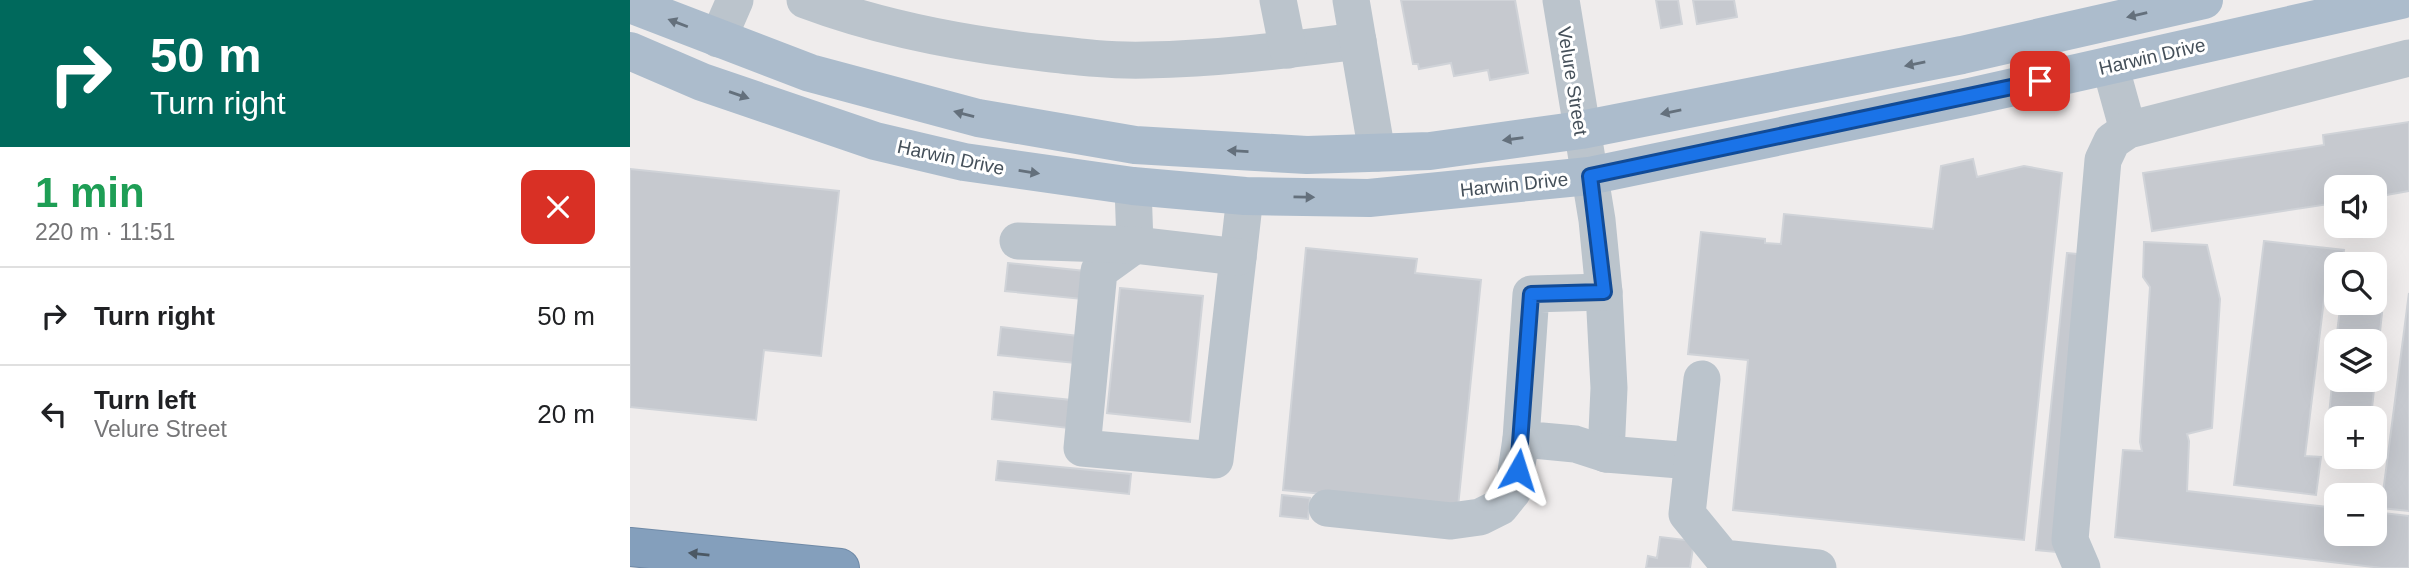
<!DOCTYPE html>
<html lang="en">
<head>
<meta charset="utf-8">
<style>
  body { margin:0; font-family:Arial,sans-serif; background:#f2f2f2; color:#202124; height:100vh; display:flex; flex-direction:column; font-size:26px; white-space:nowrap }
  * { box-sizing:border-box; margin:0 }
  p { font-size:23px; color:#757577 }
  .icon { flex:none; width:38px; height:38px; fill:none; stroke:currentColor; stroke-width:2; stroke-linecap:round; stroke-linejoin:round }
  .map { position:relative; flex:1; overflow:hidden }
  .panel { display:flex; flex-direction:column; background:#fff; width:630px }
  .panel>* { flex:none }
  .hud { background:#00695c; color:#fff; overflow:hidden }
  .controls { position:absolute; left:1694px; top:175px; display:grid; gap:14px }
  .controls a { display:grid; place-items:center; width:63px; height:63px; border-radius:14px; background:#fff; box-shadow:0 7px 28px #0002; font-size:35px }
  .pin { position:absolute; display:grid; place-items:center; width:60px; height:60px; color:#fff; margin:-30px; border-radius:14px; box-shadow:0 4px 10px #0006 }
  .me { position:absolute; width:77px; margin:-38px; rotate:6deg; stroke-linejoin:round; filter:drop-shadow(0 0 5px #0008) }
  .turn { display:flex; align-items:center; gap:24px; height:147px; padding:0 35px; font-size:32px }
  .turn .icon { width:91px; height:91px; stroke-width:2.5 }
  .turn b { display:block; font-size:49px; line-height:60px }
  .round { display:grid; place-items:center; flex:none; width:74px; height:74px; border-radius:14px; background:#f2f2f2 }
  .head { display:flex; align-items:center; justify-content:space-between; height:119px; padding:0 35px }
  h1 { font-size:42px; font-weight:600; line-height:52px; color:#1e9e55 }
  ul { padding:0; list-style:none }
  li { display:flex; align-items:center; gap:21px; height:98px; padding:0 35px; border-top:2px solid #e0e0e0 }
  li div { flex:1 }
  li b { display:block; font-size:26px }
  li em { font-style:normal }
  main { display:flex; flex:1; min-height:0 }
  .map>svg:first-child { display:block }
  .building { fill:#c6c9cf; stroke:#d0d3d8; stroke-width:2 }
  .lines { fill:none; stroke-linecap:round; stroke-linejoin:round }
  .highway-casing { stroke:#6f8aa7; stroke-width:40 }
  .minor { stroke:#bbc4cc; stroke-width:37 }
  .major { stroke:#acbccc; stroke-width:38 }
  .highway { stroke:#849fbc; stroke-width:38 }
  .oneway { fill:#64707c }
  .oneway2 { fill:#4b5864 }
  .route-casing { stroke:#114b97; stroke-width:18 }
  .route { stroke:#1a73e8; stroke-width:12 }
  .labels { text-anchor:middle; stroke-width:6; stroke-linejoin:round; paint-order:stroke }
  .street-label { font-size:19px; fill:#45505a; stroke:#fff }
</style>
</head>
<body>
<main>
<section class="panel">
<div class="hud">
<div class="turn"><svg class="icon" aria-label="right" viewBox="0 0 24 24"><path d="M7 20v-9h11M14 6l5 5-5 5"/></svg><div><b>50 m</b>Turn right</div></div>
</div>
<div class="head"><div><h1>1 min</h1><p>220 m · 11:51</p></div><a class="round" style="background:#d93025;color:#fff"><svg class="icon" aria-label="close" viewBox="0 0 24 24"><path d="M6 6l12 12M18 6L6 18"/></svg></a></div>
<ul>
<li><svg class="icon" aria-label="right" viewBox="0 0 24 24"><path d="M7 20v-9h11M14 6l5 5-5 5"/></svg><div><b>Turn right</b></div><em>50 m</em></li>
<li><svg class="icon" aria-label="left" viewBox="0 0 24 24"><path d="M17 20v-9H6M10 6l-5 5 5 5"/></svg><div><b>Turn left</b><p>Velure Street</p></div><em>20 m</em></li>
</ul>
</section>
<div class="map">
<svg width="1779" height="568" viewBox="0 0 1779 568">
  <rect width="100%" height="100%" fill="#efecec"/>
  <!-- building -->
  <g class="building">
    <polygon points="771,0 885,0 898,73 860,80 858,70 824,76 821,63 789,69 788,64 783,64"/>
    <polygon points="1026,0 1048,0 1052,24 1031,28"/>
    <polygon points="1063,0 1104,0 1107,17 1067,24"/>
    <polygon points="1779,122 1779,191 1745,197 1745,187 1706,187 1706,203 1522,231 1513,173 1694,145 1693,135"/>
    <polygon points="1343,159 1347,177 1394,166 1432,173 1394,540 1103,510 1118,360 1058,354 1071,232 1135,239 1135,243 1151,244 1154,214 1303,229 1311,166"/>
    <polygon points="0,169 209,191 191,356 134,350 126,420 0,407"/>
    <polygon points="1634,241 1714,250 1712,264 1706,264 1706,285 1696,283 1675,456 1691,457 1686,495 1604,485"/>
    <polygon points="1514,242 1577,245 1590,299 1582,428 1557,434 1559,441 1557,491 1706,508 1706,534 1745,534 1745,512 1779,516 1779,568 1752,568 1485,537 1493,450 1512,451 1510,442 1520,287 1513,277"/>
    <polygon points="676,248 787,259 785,273 851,280 828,507 653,490"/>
    <polygon points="1437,253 1457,255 1426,552 1406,550"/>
    <polygon points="378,263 455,271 452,299 375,291"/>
    <polygon points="490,288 573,296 560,422 477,413"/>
    <polygon points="1779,293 1779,511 1751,508"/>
    <polygon points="1710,309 1752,313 1741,418 1706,418 1706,447 1696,446 1706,343 1706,380 1745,380 1745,341 1706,341"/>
    <polygon points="371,327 448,336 445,363 368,355"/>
    <polygon points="364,392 441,400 438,428 362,419"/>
    <polygon points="368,461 501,474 499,494 366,480"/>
    <polygon points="652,495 680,498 678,519 650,516"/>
    <polygon points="1030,537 1064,541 1060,568 1016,568 1018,556 1027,558"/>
  </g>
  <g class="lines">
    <!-- highway casing -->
    <g class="highway-casing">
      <polyline id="highway" points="0,547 210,568"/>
    </g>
    <!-- minor -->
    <g class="minor">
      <path d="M175,0c77,29 158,44 239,53 34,4 68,8 102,7 71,-1 141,-10 212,-19"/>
      <polyline points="648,0 658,50"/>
      <polyline points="721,0 747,153"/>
      <polyline points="931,0 967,220 974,292 979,388 976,454"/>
      <polyline points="88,39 105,0"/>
      <polyline points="1480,65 1498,130"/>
      <polyline points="503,186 505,245 469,271 452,448 585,460 615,196"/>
      <polyline points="388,241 505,245 608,257"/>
      <polyline points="974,292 901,294 891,439 945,444 976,454 1062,461"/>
      <polyline points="1072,379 1057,514 1093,558 1188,568"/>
      <polyline points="697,508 821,521 850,517 870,507 883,491 891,439"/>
      <polyline points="1452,568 1440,540 1473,160 1482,141 1498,130 1779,58"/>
    </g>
    <!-- major -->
    <g class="major">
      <polyline points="0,4 180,73 348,118 505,145 677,155 800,151 951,130 1332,55 1574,0"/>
      <polyline points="0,51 72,82 245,141 334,162 503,186 615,196 739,198 959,176 1339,97 1771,0"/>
    </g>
    <!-- highway -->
    <use href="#highway" class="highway"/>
  </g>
  <!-- one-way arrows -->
  <defs><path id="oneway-solid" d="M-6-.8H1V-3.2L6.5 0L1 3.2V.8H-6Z" transform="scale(1.75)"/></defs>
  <g class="oneway">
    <use href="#oneway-solid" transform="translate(1507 15) rotate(167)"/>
    <use href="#oneway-solid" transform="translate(48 23) rotate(-159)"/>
    <use href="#oneway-solid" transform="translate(1285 64) rotate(169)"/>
    <use href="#oneway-solid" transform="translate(109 95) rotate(19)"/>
    <use href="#oneway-solid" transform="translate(1041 112) rotate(169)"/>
    <use href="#oneway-solid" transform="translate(334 114) rotate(-165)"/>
    <use href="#oneway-solid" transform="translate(883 139) rotate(172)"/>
    <use href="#oneway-solid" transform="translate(608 151) rotate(-177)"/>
    <use href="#oneway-solid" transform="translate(399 172) rotate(9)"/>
    <use href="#oneway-solid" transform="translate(674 197) rotate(1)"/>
  </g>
  <use class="oneway2" href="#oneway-solid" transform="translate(69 554) rotate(-174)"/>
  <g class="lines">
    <!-- route casing -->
    <g class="route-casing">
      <polyline id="route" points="888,470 901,294 974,292 960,176 1410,81"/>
    </g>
    <!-- route -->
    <use href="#route" class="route"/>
  </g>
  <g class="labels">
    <!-- street labels -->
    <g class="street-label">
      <text transform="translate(1522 56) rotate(-13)" y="7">Harwin Drive</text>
      <text transform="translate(943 81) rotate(81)" y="7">Velure Street</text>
      <text transform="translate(321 157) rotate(12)" y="7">Harwin Drive</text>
      <text transform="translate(884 184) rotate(-6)" y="7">Harwin Drive</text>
    </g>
  </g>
</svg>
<div class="controls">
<a><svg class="icon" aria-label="sound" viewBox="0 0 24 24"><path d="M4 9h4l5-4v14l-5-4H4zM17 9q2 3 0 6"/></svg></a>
<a><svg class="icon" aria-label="search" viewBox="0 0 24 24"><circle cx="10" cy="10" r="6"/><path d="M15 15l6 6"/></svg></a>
<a><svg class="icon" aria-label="layers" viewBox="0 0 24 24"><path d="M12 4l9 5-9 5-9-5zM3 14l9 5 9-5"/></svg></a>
<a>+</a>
<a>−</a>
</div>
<div class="pin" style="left:1410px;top:81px;background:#d93025"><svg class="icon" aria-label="arrive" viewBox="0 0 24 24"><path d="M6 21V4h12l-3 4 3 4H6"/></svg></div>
<svg class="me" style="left:888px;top:470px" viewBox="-20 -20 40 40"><path d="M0-17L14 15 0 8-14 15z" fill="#1a73e8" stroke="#fff" stroke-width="4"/></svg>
</div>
</main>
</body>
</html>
